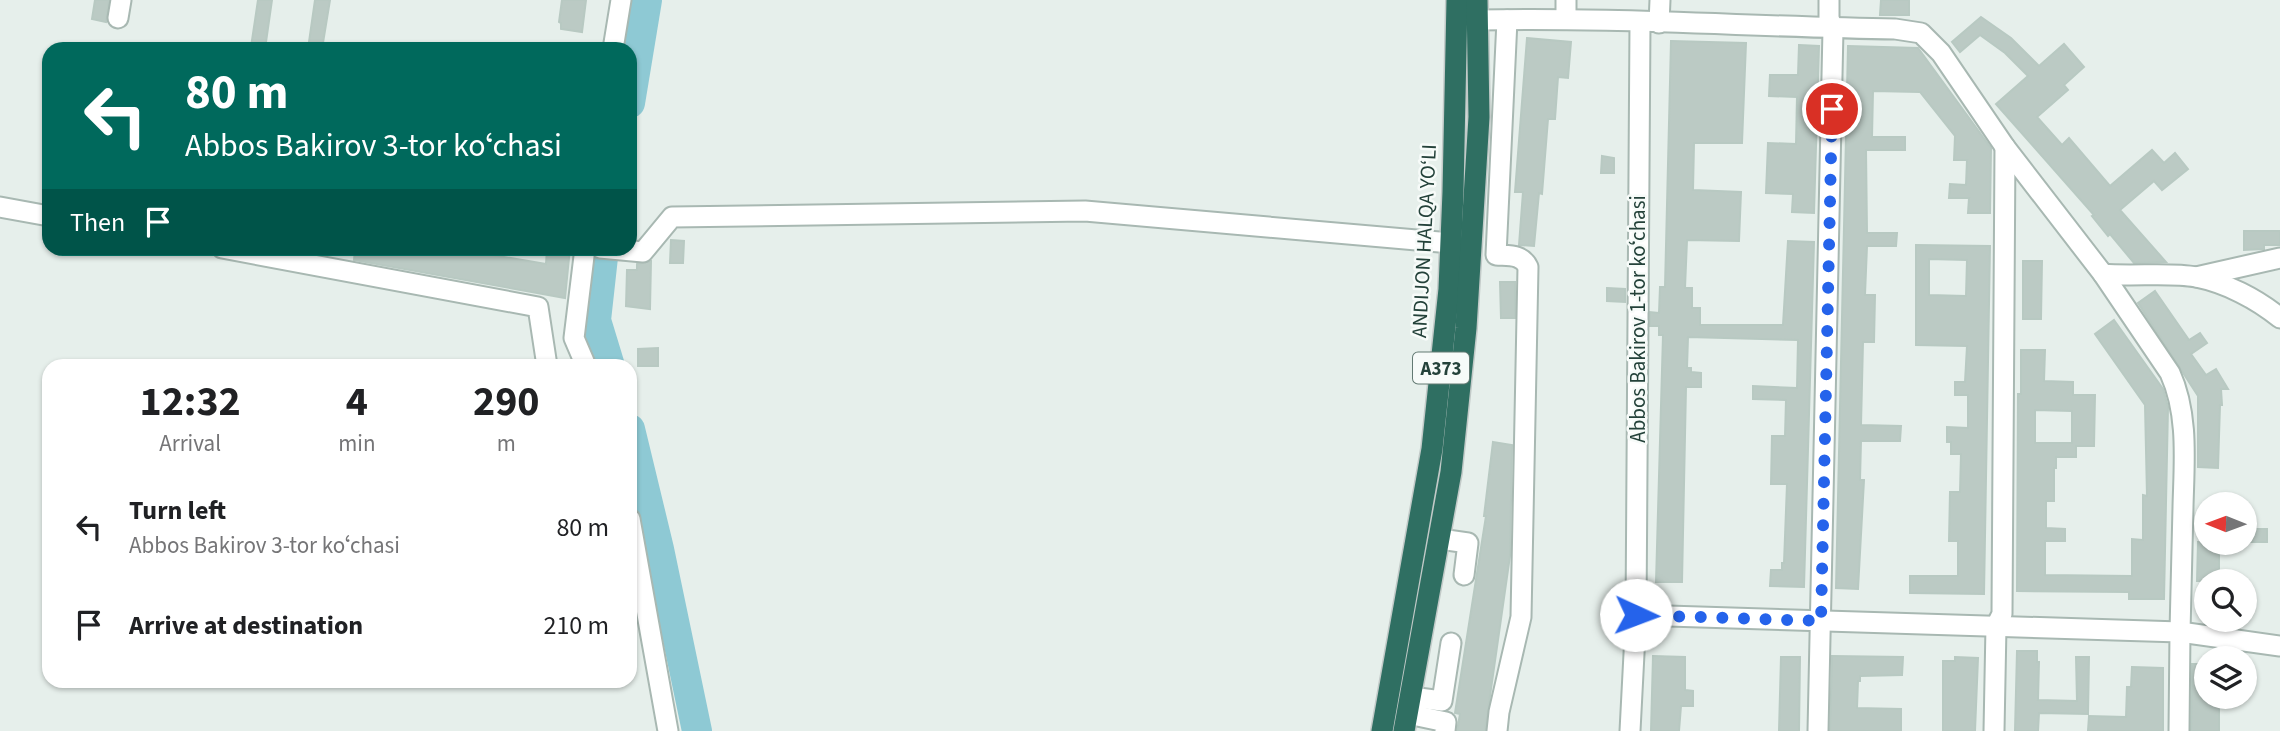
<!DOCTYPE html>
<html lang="en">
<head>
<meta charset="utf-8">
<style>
  body { margin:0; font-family:"Source Sans 3",sans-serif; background:#f2f2f2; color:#202124; height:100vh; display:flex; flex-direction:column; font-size:26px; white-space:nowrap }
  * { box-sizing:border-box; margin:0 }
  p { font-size:23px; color:#757577 }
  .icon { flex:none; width:38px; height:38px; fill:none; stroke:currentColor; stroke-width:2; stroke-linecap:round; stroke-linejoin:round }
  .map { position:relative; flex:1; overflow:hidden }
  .drawer { position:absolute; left:42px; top:359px; width:595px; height:329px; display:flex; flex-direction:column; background:#fff; border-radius:21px; box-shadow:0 2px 5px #0004 }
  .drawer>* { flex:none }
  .banner { position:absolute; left:42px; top:42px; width:595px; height:214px; border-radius:21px; box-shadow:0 2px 5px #0004; background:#00695c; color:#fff; overflow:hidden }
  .needle { width:46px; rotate:271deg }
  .buttons { position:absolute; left:2194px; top:492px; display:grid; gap:14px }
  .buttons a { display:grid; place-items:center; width:63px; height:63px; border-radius:50%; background:#fff; box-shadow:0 2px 5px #0004; font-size:35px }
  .pin { position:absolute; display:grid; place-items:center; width:60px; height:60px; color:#fff; margin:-30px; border:4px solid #fff; border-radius:50%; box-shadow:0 2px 7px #0007 }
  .me { position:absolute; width:77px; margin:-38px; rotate:92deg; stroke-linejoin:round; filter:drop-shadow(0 0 5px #0008) }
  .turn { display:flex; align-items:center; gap:24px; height:147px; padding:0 28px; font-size:32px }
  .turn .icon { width:91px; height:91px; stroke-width:2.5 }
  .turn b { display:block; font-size:49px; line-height:60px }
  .then { display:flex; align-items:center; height:66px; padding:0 28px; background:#0003; gap:14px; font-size:26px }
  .eta { display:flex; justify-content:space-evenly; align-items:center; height:119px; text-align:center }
  .eta b { font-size:42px; font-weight:700; line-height:49px }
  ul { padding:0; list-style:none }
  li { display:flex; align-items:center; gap:21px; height:98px; padding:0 28px }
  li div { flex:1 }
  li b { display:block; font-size:26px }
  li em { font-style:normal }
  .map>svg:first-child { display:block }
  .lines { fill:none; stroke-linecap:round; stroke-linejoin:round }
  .river { stroke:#8ec9d4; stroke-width:30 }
  .building { fill:#bbcac4; stroke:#b8c9c2; stroke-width:2; fill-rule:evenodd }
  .minor-casing { stroke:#a8b8b2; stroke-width:23 }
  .highway-casing { stroke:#c2cac8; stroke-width:24 }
  .minor { stroke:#fff; stroke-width:19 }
  .highway { stroke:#2f6f62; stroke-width:21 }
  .route { stroke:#2563eb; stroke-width:12; stroke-dasharray:0 21.6 }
  .labels { text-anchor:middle; stroke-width:5; stroke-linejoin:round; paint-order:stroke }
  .shield { fill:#f7fbf9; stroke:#637a73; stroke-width:2 }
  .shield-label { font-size:19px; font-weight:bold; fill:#24423a }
  .street-label { font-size:21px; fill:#24423a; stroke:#f7fbf9 }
</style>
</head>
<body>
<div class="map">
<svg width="2280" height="731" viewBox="0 0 2280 731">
  <rect width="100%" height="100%" fill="#e6efeb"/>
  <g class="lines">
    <!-- river -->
    <g class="river">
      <polyline points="630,103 647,0"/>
      <polyline points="604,248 596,320 610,366"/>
      <polyline points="630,429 659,549 697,731"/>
    </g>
  </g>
  <!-- building -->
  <g class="building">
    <polygon points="95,0 109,0 106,22 92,19"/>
    <polygon points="258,0 272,0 265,49 251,47"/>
    <polygon points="315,0 330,0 322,49 308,49"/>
    <polygon points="562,0 586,0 582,32 561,29 561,23 559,22"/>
    <polygon points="1881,0 1909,0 1909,15 1880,15"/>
    <polygon points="1981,17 2011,38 2039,66 2064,44 2084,67 2064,85 2068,90 2037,117 2062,145 2069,138 2110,186 2152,150 2164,163 2175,153 2188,169 2162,190 2154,181 2120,210 2166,262 2134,263 2110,234 2108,236 2092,216 2094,215 1996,104 2028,76 2005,53 1980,35 1960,52 1952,42"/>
    <polygon points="1527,38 1571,42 1568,78 1558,77 1555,119 1548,119 1542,194 1539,193 1534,246 1519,245 1523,192 1515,192"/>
    <polygon points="1671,41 1746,43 1742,143 1694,143 1693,190 1741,192 1739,241 1687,240 1685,288 1692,288 1692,308 1700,308 1700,325 1783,325 1788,241 1814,242 1804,587 1770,586 1771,570 1782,570 1782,563 1784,563 1787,484 1771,484 1772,436 1785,436 1786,400 1753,399 1753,386 1797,388 1798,340 1688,337 1687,368 1691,368 1691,372 1701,373 1701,387 1686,387 1682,582 1656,582 1663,335 1659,335 1659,326 1650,326 1650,312 1659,313 1660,287 1665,287"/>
    <polygon points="1799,45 1819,46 1814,213 1792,212 1793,194 1766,193 1768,143 1796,144 1797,97 1769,96 1770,75 1798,75"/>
    <polygon points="1848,46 1918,48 1991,148 1990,213 1968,213 1969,198 1949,198 1950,184 1966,185 1967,160 1954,160 1955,136 1920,92 1873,91 1872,137 1905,137 1905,150 1866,150 1867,233 1897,233 1896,246 1867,246 1865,295 1875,295 1874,342 1863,342 1861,425 1901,426 1900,441 1861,441 1860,480 1864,480 1858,589 1836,588"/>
    <polygon points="1602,156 1614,158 1614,173 1601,173"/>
    <polygon points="2244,231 2280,231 2280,245 2264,245 2264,249 2244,250"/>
    <polygon points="671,240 684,241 683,263 670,263"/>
    <path d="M1916,245l74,1 -6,348 -74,-1v-17h48v-35h-9l1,-49h10l1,-38h-10v-12h-4v-15l21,1v-33h-13v-13h10l2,-36 -51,-1zM1929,259l38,1 -1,36 -37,-1z"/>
    <polygon points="377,248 451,248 546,264 547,248 570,248 565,298 354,260 355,250 376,254"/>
    <polygon points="651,261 650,309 626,306 627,270 637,270 637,264"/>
    <polygon points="2023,261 2042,261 2041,319 2023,319"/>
    <polygon points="1500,282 1515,282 1515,318 1501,318"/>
    <polygon points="1607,288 1625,289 1625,302 1607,301"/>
    <polygon points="2155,291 2189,340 2200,333 2207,343 2191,354 2206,375 2216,369 2228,389 2221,389 2222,405 2220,405 2218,468 2198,467 2198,396 2138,303"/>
    <path d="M2114,320l49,69 5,18 -4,192h-35v-7l-112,-1 1,-197h3v-44h24l-1,31 29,1v13h22l-1,51h-18v11h-20v11h-2v33h-8v27l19,1v12h-20v34l87,1v-37l11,1v-45l4,1 -2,-91 -50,-71zM2035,410l37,1v32h-37z"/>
    <polygon points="658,348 658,366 638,366 638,349"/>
    <polygon points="1493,442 1512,445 1510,556 1485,731 1457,731 1460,714 1455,713 1486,516 1484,516"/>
    <rect x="2245" y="529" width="22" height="13"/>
    <polygon points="2198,542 2219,542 2219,581 2197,581"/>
    <polygon points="2017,651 2037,651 2037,662 2039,662 2038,700 2077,701 2076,657 2089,657 2088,714 2039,713 2038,731 2015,731"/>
    <polygon points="1653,656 1685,657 1685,690 1693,691 1693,706 1681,706 1679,731 1651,731"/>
    <polygon points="1832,656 1903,657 1902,675 1860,676 1860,681 1858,681 1857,708 1901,709 1901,731 1830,731"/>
    <polygon points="1781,657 1800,657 1799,731 1779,731"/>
    <polygon points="1955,657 1978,658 1975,731 1943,731 1943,661 1955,661"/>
    <polygon points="2192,664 2207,664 2207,696 2219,696 2219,731 2191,731"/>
    <polygon points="2132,667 2163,668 2163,731 2088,731 2089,716 2126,717 2127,687 2131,687"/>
  </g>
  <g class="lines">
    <!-- minor casing -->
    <g class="minor-casing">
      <g id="minor">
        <polyline points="118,18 121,0"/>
        <polyline points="1566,19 1566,0"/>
        <path d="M1477,20c139,-3 279,7 418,9l26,4 20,20 64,94 98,127 67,99c19,42 14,90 13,134 -1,41 -2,83 -3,125l100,14"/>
        <polyline points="1659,23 1660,0"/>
        <polyline points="613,49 621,0"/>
        <polyline points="0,207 49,216"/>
        <polyline points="222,248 538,307 547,366"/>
        <polyline points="585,248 574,338 586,366"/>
        <polyline points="600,248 643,252 672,217 1085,211 1451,243"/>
        <path d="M2103,274c28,3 67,-2 93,3 30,6 61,22 84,41"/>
        <polyline points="2196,277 2280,258"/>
        <polyline points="630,519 668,731"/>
        <polyline points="1440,539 1468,543 1464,575"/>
        <polyline points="1636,615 2180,632 2179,731"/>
        <polyline points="1411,697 1442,701 1451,643"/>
        <polyline points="1408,714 1446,722 1445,731"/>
        <path d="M1497,731l2,-19 22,-95 7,-350c-6,-13 -19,-11 -32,-12l11,-235"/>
        <polyline points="1630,731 1636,615 1640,23"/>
        <polyline points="1818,731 1833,29 1829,18 1829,0"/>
        <polyline points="1994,731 1996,626 2002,614 2005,147"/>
      </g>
    </g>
    <!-- highway casing -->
    <g class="highway-casing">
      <g id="highway">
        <polyline points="1382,731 1432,449 1449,289 1453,192 1457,0"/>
        <polyline points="1404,731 1451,472 1466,328 1479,117 1477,0"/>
      </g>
    </g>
    <!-- minor -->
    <use href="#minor" class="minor"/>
    <!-- highway -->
    <use href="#highway" class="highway"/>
  </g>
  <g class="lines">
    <!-- route -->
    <polyline class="route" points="1636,615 1821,621 1832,109"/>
  </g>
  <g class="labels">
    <!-- shield labels -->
    <rect class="shield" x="1413" y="352.5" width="56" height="31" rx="5"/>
    <g class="shield-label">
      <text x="1441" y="375">A373</text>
    </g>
    <!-- street labels -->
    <g class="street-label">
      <text transform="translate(1424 241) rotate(-87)" y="7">ANDIJON HALQA YO‘LI</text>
      <text transform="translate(1638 319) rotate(-90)" y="7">Abbos Bakirov 1-tor koʻchasi</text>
    </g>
  </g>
</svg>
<div class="buttons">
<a><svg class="needle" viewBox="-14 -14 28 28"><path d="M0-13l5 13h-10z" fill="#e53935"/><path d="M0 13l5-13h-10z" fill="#757577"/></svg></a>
<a><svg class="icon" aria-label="search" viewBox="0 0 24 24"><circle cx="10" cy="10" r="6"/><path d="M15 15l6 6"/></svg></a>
<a><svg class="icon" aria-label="layers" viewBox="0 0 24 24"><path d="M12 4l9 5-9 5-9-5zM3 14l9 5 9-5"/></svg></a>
</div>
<div class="pin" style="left:1832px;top:109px;background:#d93025"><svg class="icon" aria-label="arrive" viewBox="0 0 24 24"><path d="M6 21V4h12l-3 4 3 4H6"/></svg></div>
<svg class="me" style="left:1636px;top:615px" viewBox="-20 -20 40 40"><circle r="19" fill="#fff"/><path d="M0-13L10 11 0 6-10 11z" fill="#2563eb"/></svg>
<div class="banner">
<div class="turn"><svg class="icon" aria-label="left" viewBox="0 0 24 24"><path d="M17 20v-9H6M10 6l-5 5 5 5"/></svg><div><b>80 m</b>Abbos Bakirov 3-tor koʻchasi</div></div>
<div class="then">Then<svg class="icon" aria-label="arrive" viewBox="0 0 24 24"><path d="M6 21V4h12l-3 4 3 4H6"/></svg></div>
</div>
<section class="drawer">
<div class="eta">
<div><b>12:32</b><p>Arrival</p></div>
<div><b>4</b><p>min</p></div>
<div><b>290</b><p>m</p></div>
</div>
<ul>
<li><svg class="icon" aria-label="left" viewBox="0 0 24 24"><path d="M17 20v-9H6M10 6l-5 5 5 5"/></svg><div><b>Turn left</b><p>Abbos Bakirov 3-tor koʻchasi</p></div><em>80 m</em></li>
<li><svg class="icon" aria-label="arrive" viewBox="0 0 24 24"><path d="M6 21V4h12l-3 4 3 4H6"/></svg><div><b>Arrive at destination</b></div><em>210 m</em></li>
</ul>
</section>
</div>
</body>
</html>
